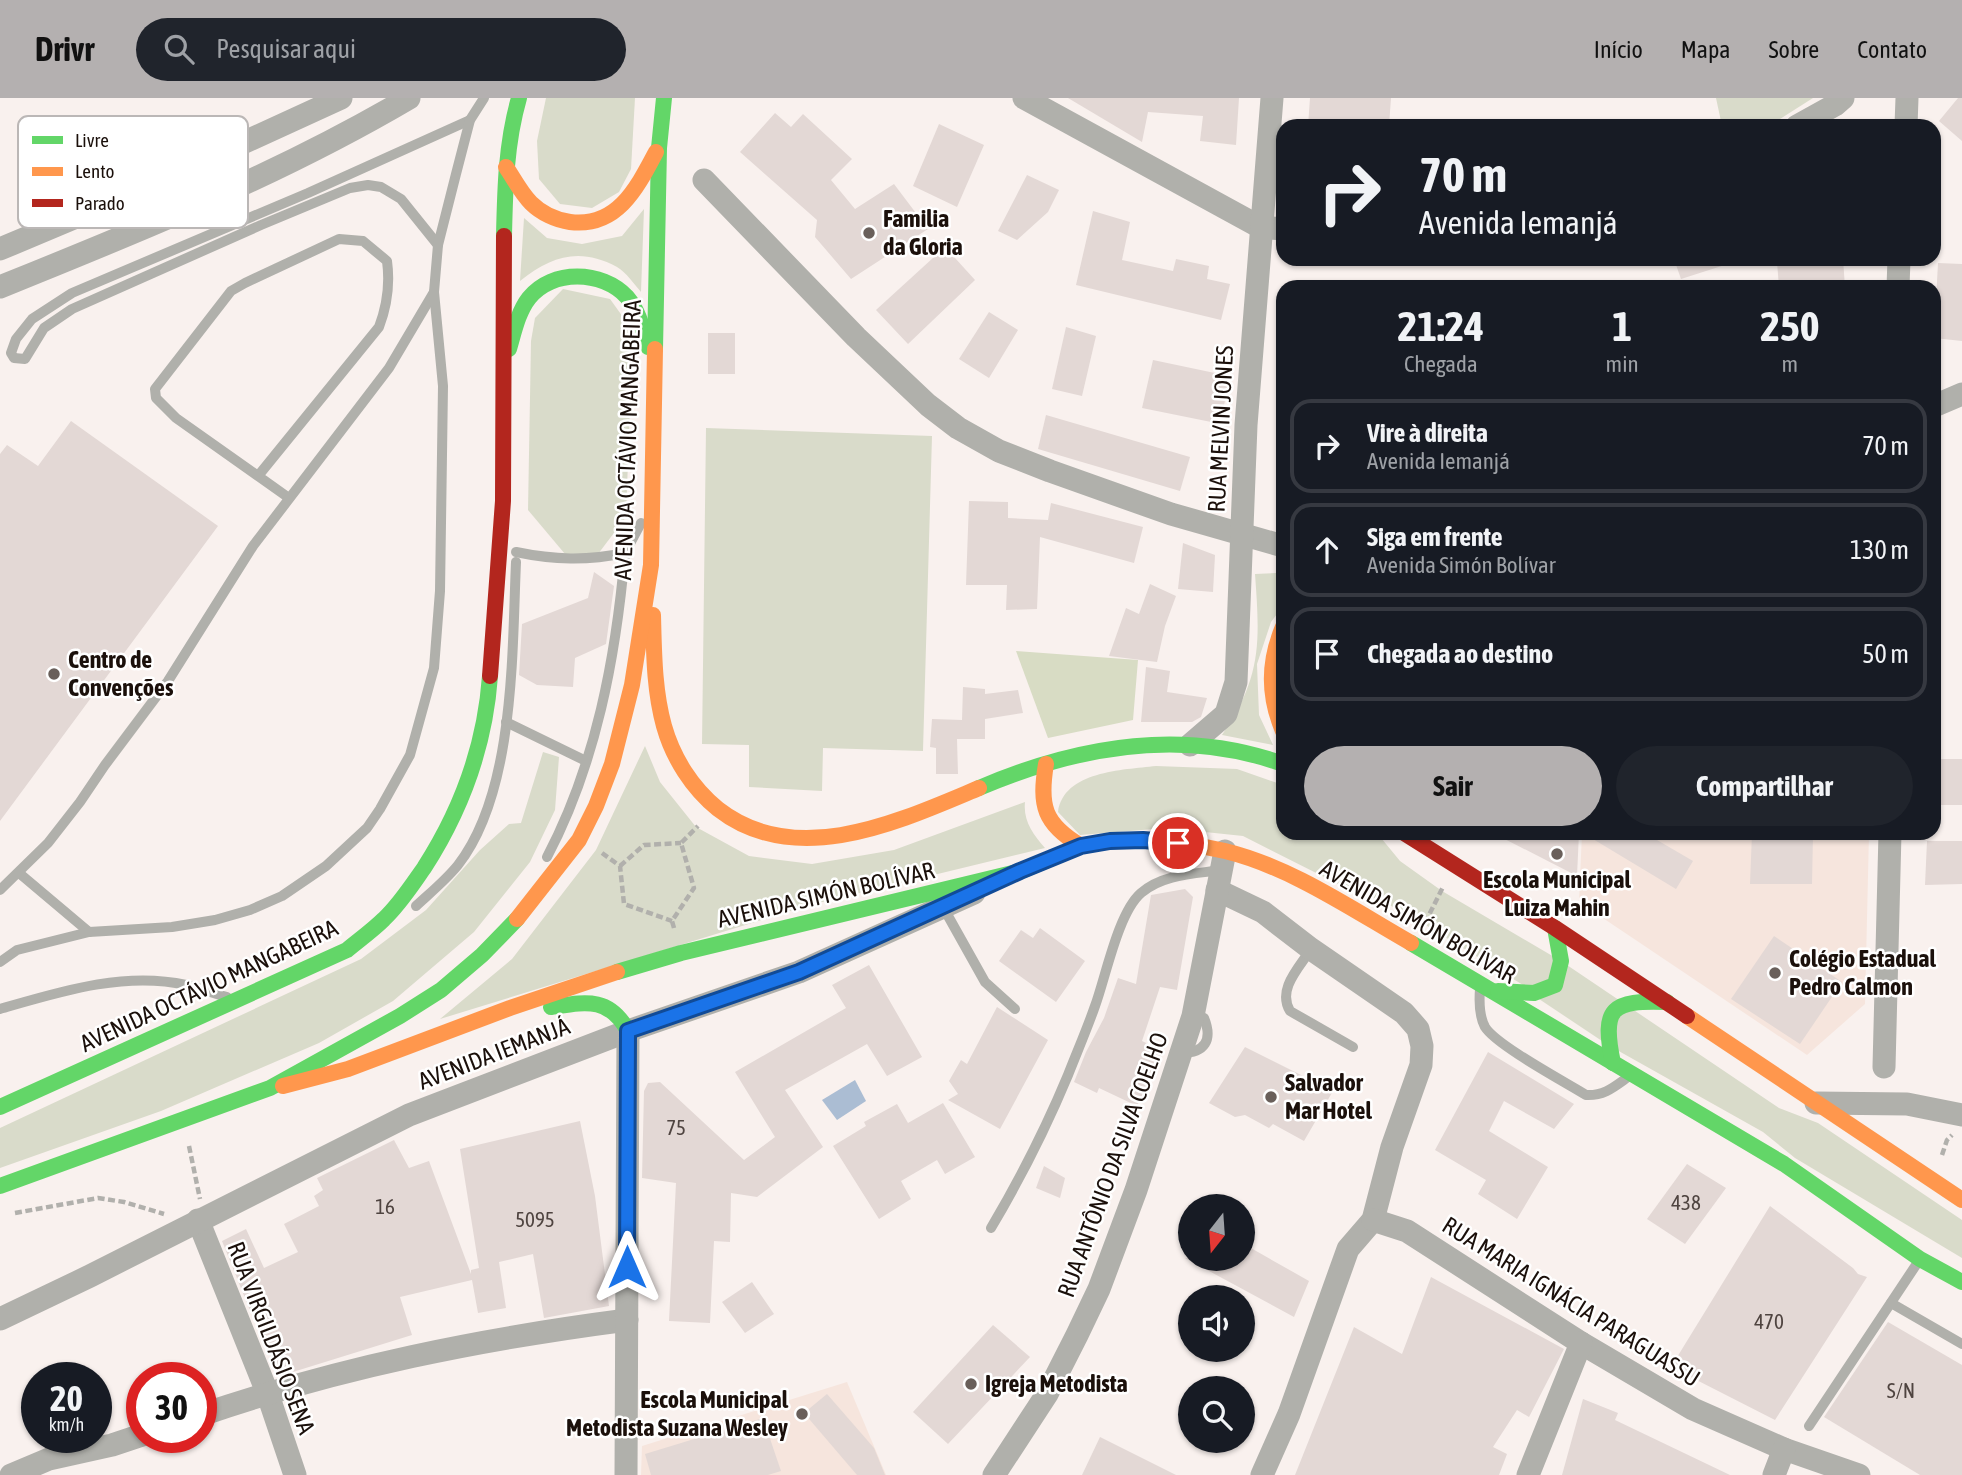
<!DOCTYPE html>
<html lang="pt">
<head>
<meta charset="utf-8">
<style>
  body { margin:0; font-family:"Asap Condensed",sans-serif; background:#20242c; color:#f1f3f6; height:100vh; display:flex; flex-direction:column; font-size:26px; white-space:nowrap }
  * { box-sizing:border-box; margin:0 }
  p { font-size:23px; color:#9ea1a6 }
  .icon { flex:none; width:38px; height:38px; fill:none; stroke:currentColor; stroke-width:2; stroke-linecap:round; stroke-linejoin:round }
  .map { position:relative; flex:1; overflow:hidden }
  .panel { position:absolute; left:1276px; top:182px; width:665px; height:560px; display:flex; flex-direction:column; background:#171b24; border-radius:21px; box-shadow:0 2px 5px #0004 }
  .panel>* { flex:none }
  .top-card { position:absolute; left:1276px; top:21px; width:665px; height:147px; border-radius:21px; box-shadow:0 2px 5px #0004; background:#171b24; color:#f1f3f6; overflow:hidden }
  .needle { width:46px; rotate:197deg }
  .controls { position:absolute; left:1178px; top:1096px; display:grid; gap:14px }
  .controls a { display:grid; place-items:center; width:77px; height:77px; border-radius:50%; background:#171b24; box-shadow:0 2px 5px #0004; font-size:35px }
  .speed { position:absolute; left:21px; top:1264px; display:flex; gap:14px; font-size:35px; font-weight:700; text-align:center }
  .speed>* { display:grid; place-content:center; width:91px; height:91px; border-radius:50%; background:#171b24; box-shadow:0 2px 5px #0004; line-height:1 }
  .speed small { font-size:18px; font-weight:400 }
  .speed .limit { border:10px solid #d22; background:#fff; color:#111 }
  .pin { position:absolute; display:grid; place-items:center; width:60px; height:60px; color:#fff; margin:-30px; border:4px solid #fff; border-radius:50%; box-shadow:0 2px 7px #0007 }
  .me { position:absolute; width:77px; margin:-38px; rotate:0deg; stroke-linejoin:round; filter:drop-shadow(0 0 5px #0008) }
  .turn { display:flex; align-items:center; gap:24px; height:147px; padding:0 28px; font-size:32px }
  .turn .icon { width:91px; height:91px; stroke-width:2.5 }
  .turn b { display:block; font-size:49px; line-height:60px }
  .eta { display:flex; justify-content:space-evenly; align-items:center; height:119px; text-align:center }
  .eta b { font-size:42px; font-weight:700; line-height:49px }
  .button { display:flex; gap:14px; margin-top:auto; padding:14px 28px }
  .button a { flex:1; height:80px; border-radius:42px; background:#b4b0b0; color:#111; font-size:28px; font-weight:700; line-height:80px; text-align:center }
  .button a+a { background:#20242c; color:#f1f3f6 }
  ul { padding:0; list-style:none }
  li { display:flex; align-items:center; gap:21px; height:94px; margin:0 14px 10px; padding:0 14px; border:4px solid #363941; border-radius:21px }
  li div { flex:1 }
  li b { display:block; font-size:26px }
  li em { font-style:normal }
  header { display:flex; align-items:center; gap:42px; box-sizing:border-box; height:98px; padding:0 35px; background:#b4b0b0; color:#111 }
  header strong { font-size:33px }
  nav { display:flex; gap:38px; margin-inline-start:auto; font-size:24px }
  .search { width:490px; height:63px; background:#20242c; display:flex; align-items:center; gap:18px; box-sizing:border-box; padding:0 24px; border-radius:38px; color:#9ea1a6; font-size:26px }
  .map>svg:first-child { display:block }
  .built { fill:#f6e5dd }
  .green { fill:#d9dbca }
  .forest { fill:#d8dcc4 }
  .water { fill:#abbdd3 }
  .building { fill:#e3d8d5 }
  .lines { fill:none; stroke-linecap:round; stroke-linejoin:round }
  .path { stroke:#b1b0ac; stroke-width:4.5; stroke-dasharray:7 3.5; stroke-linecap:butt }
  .lane { stroke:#b0b0ab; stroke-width:10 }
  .street { stroke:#b0b0ab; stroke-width:23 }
  .fast { stroke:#63d668; stroke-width:16 }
  .slow { stroke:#ff974d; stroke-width:16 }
  .jam { stroke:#b3261e; stroke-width:16 }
  .route-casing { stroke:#114b97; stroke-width:18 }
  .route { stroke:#1a73e8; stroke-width:12 }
  .poi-dot { fill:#695f5a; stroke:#fff; stroke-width:2.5 }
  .labels { text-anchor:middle; stroke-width:5; stroke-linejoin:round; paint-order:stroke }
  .number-label { font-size:21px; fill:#4f4440 }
  .poi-label { font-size:24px; font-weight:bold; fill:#1b100b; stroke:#fff; text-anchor:start }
  .street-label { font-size:24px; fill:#1b100b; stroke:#fff }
  .key { fill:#fff; stroke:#bbb7b6; stroke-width:2 }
  .key-label { font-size:19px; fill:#1b100b }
</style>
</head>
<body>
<header>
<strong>Drivr</strong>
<div class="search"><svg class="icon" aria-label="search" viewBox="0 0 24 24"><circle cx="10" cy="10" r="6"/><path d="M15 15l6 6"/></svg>Pesquisar aqui</div>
<nav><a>Início</a><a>Mapa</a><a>Sobre</a><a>Contato</a></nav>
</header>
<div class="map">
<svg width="1962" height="1377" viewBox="0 0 1962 1377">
  <rect width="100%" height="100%" fill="#f9f1ee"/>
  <!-- built -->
  <g class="built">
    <polygon points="1582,735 1869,735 1865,906 1807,957 1579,804"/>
    <polygon points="847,1284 886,1377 641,1377 642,1348"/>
  </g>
  <!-- green -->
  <g class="green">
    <polygon points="546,0 635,0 631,71 619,94 592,110 560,106 539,81 537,43"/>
    <polygon points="1716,0 1813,0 1769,28 1722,28"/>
    <path d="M644,111l-3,83c-7,-8 -15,-20 -24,-25 -37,-20 -66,-11 -97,14l4,-63 23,20 35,6 40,-8z"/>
    <polygon points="563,191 610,201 628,226 632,252 626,419 598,456 565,456 528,412 531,243 535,220"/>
    <polygon points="706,330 932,338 923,653 823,650 822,693 749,689 749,647 702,646"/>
    <path d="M1276,475l7,4v29l-12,16 -14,42 2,51 14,30 -51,-10c40,-58 38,-93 33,-161z"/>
    <path d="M645,648l15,36 36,45 53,29 63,8 82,-14 131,-48c-2,19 8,32 20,46l-235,57 -370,114 72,-60 84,-109z"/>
    <polygon points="543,654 559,659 555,712 530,764 474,834 393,903 319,945 161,1013 0,1070 0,1030 361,861 426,812 480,752 509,726 521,725"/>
    <path d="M1156,668l81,3 46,16v48h94l23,28 42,30 119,70 218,147 39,15 144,97v38l-167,-100 -32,-26 -155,-87 -75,-50 -10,-10 -99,-61 -42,-23 -36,-13 -103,-52 -76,-8 -87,7 -22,-23c6,-41 64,-42 98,-46z"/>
  </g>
  <!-- forest -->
  <polygon class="forest" points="1016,553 1138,562 1133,622 1048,640"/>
  <!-- water -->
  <polygon class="water" points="855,982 866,1003 837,1022 822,1002"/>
  <!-- building -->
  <g class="building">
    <polygon points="1068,0 1239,0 1236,47 1200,43 1203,18 1148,14 1142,44"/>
    <polygon points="1310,0 1391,0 1389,28 1308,28"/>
    <polygon points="1958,0 1962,0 1962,43 1939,23"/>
    <polygon points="775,15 791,29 803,16 852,61 831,82 855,111 894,86 928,131 851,181 815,139 817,122 740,54"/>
    <polygon points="939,26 984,47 957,109 913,88"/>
    <polygon points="1027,77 1059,92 1048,114 1017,142 998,133"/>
    <polygon points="1093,113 1130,124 1122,162 1173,173 1176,161 1209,168 1207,181 1230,186 1221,222 1076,187"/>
    <polygon points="945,149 975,182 908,246 876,212"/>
    <polygon points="1674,161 1730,161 1731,165 1681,181"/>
    <polygon points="1801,161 1843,161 1845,189 1779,189 1777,164"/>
    <polygon points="1938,165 1962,166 1962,243 1934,240"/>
    <polygon points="989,214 1018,232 989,280 959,261"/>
    <polygon points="1066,229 1096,238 1082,298 1052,291"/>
    <rect x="708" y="235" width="27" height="41"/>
    <polygon points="1153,262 1229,278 1221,326 1142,310"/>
    <polygon points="1046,317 1190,359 1180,393 1038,351"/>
    <polygon points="71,323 218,428 0,723 0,356 7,347 38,368"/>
    <polygon points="969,403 1008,404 1008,420 1048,422 1051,405 1143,429 1134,465 1040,439 1037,511 1006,512 1007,487 966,487"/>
    <polygon points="1183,445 1215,457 1213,494 1178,491"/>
    <polygon points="594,474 614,488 606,546 575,560 573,589 537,587 519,577 522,526 588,500"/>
    <polygon points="1150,486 1176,498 1165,528 1157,564 1109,558 1126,510 1139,516"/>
    <polygon points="1146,569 1170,573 1167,594 1207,600 1201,619 1192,624 1141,624"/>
    <polygon points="963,589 985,591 985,596 1018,592 1023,615 985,621 985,641 957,641 958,676 936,676 936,650 930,649 932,621 962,622"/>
    <rect x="1934" y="661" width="28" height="46"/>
    <polygon points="1493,735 1579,735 1577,778"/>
    <polygon points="1583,735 1645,735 1693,763 1676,791"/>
    <polygon points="1752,735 1813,737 1812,786 1750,786"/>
    <polygon points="1927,743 1962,743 1962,786 1925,787"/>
    <polygon points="1185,791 1193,799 1177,892 1160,889 1142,943 1163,953 1137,1008 1099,990 1097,995 1074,984 1086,954 1104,920 1118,880 1136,886 1151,797"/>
    <polygon points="1040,830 1085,863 1056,904 999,863 1021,832 1033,840"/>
    <polygon points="1774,838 1842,884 1800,946 1731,901"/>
    <polygon points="869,867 922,959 887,978 867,946 785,992 823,1049 757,1099 731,1095 730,1144 714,1143 710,1225 669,1223 676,1085 642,1080 644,993 648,985 660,984 744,1062 775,1039 735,974 846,910 832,887"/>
    <polygon points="997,909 1048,942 1000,1031 948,1002 958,996 949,983 961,962 967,966"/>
    <polygon points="1245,949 1333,993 1304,1043 1273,1026 1269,1030 1245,1017 1235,1019 1209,1005"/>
    <polygon points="1488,954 1574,1006 1554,1031 1504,1003 1489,1033 1548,1069 1517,1121 1478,1096 1486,1082 1435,1052"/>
    <polygon points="943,1005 975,1059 945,1076 937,1062 901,1083 911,1101 879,1121 833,1048 866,1028 864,1024 897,1006 908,1025"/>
    <polygon points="580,1023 595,1098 609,1208 544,1220 533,1156 499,1164 506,1210 478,1215 472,1182 400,1199 412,1237 280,1278 253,1214 251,1215 222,1143 246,1131 264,1170 298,1154 284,1126 319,1108 314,1098 323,1092 317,1080 394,1042 409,1070 429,1063 471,1176 471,1172 479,1170 460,1051"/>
    <polygon points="1687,1066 1726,1090 1685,1146 1647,1121"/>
    <polygon points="1044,1068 1065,1080 1060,1100 1036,1090"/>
    <polygon points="1770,1108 1853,1170 1858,1176 1867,1179 1775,1322 1671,1269"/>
    <polygon points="1242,1145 1309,1183 1294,1219 1185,1160 1242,1160"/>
    <polygon points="1431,1179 1564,1251 1529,1319 1517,1312 1493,1349 1507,1356 1499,1377 1295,1377 1354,1229 1402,1256"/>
    <polygon points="752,1184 774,1216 745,1235 722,1204"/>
    <polygon points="1888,1224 1962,1267 1962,1377 1920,1377 1824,1319"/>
    <polygon points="993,1227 1030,1259 948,1346 913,1314"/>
    <polygon points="827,1296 874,1350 885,1377 857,1377 804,1315"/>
    <polygon points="1583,1301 1618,1315 1615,1322 1730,1377 1562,1377"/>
    <polygon points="763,1320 781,1373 768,1377 651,1377 645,1356"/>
    <polygon points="1100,1339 1176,1377 1082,1377"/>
  </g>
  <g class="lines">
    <!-- path -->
    <g class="path">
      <polyline points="602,755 620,768 624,806 672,823"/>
      <polyline points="620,768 644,747 681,745"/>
      <polyline points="1425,825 1443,789"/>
      <polyline points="674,830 672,823 694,790 681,745 698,728"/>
      <polyline points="189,1048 200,1101"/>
      <polyline points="1942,1057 1947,1042 1952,1037"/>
      <polyline points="15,1115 98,1100 124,1104 164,1116"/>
    </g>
    <!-- lane -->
    <g class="lane">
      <polyline points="438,147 401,101 381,89 368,87 350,90 261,127 72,211 44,230 25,261 14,260 11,255 16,241 32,221 72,195 308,95 470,22"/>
      <path d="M258,378l121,-149c8,-21 11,-44 8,-66l-24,-20 -24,-2 -94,44 -14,8 -76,98 1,9 20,20 113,80"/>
      <path d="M516,454c38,8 71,9 109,1l16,-30"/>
      <polyline points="506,624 586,663"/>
      <path d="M547,759c49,-93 69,-200 78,-304"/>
      <polyline points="19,775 89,834"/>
      <polyline points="0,792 48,745 80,704 105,667 168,583 253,448 389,270 434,194 438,147 456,76 470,22 484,0"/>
      <path d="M416,808c14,-13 30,-26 42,-41 57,-73 54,-213 58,-303"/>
      <polyline points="943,809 985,884 1015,911"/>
      <path d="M1311,851c-12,19 -34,40 -21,62l63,36"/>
      <polyline points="0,864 17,852 89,834 172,829 215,822 250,812 282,798 326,768 367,730 380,711 410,657 434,570 440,493 443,288 434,194"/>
      <path d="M1480,891c-1,13 -1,27 5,38 11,18 80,55 101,68 18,1 28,-8 42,-18"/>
      <path d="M0,911c59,-17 124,-38 186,-24 14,3 27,8 41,12"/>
      <path d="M1181,955c24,0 32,-13 23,-35l-11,-5"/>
      <path d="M991,1130c29,-49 55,-100 77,-153 9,-23 19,-46 27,-69 11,-30 23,-93 46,-113 22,-19 53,-19 81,-23"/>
      <polyline points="1891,1205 1962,1246"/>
      <polyline points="1809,1328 1918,1164"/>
    </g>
    <!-- street -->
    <g class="street">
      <polyline points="1024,0 1260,129 1283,131"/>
      <polyline points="1797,28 1835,7 1843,0"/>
      <polyline points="1906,28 1907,0"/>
      <polyline points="704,82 856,239 928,307 958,330 999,353 1050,373 1171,416 1283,448"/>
      <polyline points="0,151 131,96 341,0"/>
      <path d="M0,189c139,-56 280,-113 409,-189"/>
      <polyline points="1898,189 1899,161"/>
      <polyline points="1934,308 1962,296"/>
      <polyline points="1190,647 1226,616 1236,584 1246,327 1272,0"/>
      <polyline points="1217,792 1263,814 1311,851 1404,915 1418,931 1422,948 1421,967 1392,1049 1373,1122 1348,1151 1289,1316 1262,1377"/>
      <polyline points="1884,969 1890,735"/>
      <polyline points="1816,1005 1907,1006 1962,1017"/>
      <polyline points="198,1122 267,1294 295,1377"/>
      <polyline points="1373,1122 1407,1133 1581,1245 1693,1311 1784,1351 1859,1377"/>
      <polyline points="0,1221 90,1178 409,1017 628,933 799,874 974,795"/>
      <path d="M201,1317c140,-48 280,-76 426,-95"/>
      <polyline points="11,1377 49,1361 112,1347 142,1337"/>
      <polyline points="626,1377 628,933"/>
      <polyline points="994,1377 1047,1296 1077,1237 1099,1191 1136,1092 1193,918 1225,753"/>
      <polyline points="1528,1377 1581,1245"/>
      <polyline points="1774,1377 1784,1351"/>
    </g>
    <!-- fast -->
    <g class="fast">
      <path d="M504,138c1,-47 2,-93 15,-138"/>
      <path d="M509,251c5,-17 9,-37 20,-51 23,-29 73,-28 98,-1 12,14 16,33 21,50"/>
      <polyline points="655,251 659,50 664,0"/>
      <path d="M979,690c98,-42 202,-61 304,-24"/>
      <polyline points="1411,845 1784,1066 1920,1161 1962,1184"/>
      <polyline points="617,874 681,855 1021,773 1081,748 1110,743 1140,742"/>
      <polyline points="1498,893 1534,895 1555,887 1561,863 1555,830"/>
      <path d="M551,909c34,-5 58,-11 77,24"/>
      <path d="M1613,965c-12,-56 -1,-63 54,-61"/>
      <path d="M0,1009l347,-157c12,-10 26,-20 37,-31 16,-15 28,-34 40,-51 38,-59 61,-122 66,-192"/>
      <polyline points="0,1088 270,990 400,918 441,892 482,857 517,821"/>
    </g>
    <!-- slow -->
    <g class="slow">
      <path d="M506,69c8,12 15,26 25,36 10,10 25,17 39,19 47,6 67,-34 86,-70"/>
      <path d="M653,517c1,37 1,75 11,111 9,32 28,62 54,83 78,61 182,12 261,-21"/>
      <path d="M1283,529c-15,35 -15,69 0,104"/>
      <path d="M1046,666c-7,42 -2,60 35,82"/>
      <path d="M1140,742c27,1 58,5 85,11 66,16 128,59 186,92"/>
      <polyline points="517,821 579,742 596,708 612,666 632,587 651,467 655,251"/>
      <polyline points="1687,918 1962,1102"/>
      <polyline points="283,988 348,971 510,910 617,874"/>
    </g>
    <!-- jam -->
    <g class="jam">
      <polyline points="490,578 503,403 504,138"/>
      <polyline points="1404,735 1555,830 1687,918"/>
    </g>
  </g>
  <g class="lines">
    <!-- route casing -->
    <g class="route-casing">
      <polyline id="route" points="627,1169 628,933 799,874 1020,773 1081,748 1110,743 1143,742 1178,745"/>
    </g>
    <!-- route -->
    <use href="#route" class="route"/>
  </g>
  <!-- markers -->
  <g class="poi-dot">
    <circle cx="869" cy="135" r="7"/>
    <circle cx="54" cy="576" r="7"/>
    <circle cx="1557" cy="756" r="7"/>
    <circle cx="1775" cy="875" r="7"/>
    <circle cx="1271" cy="999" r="7"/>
    <circle cx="971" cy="1286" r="7"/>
    <circle cx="802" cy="1316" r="7"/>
  </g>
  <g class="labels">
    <!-- number labels -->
    <g class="number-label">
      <text x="676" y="1037">75</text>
      <text x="1686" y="1112">438</text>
      <text x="385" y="1116">16</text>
      <text x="535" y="1129">5095</text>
      <text x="1769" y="1231">470</text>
      <text x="1901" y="1300">S/N</text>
    </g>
    <!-- poi labels -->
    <g class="poi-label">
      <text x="883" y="129">Familia<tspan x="883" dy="28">da Gloria</tspan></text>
      <text x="68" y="570">Centro de<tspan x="68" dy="28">Convenções</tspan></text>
      <text x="1557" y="790" text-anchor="middle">Escola Municipal<tspan x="1557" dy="28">Luiza Mahin</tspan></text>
      <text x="1789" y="869">Colégio Estadual<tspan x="1789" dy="28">Pedro Calmon</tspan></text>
      <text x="1285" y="993">Salvador<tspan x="1285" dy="28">Mar Hotel</tspan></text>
      <text x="985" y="1294">Igreja Metodista</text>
      <text x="788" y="1310" text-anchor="end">Escola Municipal<tspan x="788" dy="28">Metodista Suzana Wesley</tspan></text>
    </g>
    <!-- street labels -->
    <g class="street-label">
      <text transform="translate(1221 331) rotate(-87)" y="8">RUA MELVIN JONES</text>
      <text transform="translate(628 342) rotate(-88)" y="8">AVENIDA OCTÁVIO MANGABEIRA</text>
      <text transform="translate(826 797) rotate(-13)" y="8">AVENIDA SIMÓN BOLÍVAR</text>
      <text transform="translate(1418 824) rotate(30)" y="8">AVENIDA SIMÓN BOLÍVAR</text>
      <text transform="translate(209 888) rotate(-25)" y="8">AVENIDA OCTÁVIO MANGABEIRA</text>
      <text transform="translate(494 956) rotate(-21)" y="8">AVENIDA IEMANJÁ</text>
      <text transform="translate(1113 1067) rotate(-70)" y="8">RUA ANTÔNIO DA SILVA COELHO</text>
      <text transform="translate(1571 1204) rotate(32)" y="8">RUA MARIA IGNÁCIA PARAGUASSU</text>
      <text transform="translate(271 1240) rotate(69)" y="8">RUA VIRGILDÁSIO SENA</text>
    </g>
  </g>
  <!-- legend -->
  <rect x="18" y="18" width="230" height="112" rx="10" class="key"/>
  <rect x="32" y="38" width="31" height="8" fill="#63d668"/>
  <rect x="32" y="69" width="31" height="9" fill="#ff974d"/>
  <rect x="32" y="101" width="31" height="8" fill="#b3261e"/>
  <g class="key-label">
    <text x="75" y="49">Livre</text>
    <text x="75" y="80">Lento</text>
    <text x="75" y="112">Parado</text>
  </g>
</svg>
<div class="controls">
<a><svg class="needle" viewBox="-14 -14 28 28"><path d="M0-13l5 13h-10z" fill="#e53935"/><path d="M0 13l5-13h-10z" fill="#9ea1a6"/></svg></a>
<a><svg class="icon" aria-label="sound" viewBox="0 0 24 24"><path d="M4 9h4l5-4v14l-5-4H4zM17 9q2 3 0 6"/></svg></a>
<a><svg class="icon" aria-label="search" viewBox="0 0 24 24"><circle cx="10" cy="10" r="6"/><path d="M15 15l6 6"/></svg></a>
</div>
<div class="speed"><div>20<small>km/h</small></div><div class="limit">30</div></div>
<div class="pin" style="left:1178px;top:745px;background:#d93025"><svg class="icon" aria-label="arrive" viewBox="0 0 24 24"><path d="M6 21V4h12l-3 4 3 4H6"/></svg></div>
<svg class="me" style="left:627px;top:1169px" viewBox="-20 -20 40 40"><path d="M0-17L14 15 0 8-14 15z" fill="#1a73e8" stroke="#fff" stroke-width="4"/></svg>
<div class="top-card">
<div class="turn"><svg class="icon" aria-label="right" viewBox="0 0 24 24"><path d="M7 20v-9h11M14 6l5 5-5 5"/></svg><div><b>70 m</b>Avenida Iemanjá</div></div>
</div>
<section class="panel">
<div class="eta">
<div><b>21:24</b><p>Chegada</p></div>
<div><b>1</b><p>min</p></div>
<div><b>250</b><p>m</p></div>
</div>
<ul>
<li><svg class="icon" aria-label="right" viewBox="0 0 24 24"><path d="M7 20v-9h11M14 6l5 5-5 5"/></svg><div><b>Vire à direita</b><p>Avenida Iemanjá</p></div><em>70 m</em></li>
<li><svg class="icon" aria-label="ahead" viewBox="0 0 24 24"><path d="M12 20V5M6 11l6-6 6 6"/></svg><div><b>Siga em frente</b><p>Avenida Simón Bolívar</p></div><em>130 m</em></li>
<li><svg class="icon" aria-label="arrive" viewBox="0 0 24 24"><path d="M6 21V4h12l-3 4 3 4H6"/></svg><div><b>Chegada ao destino</b></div><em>50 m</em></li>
</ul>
<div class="button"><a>Sair</a><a>Compartilhar</a></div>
</section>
</div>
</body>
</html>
